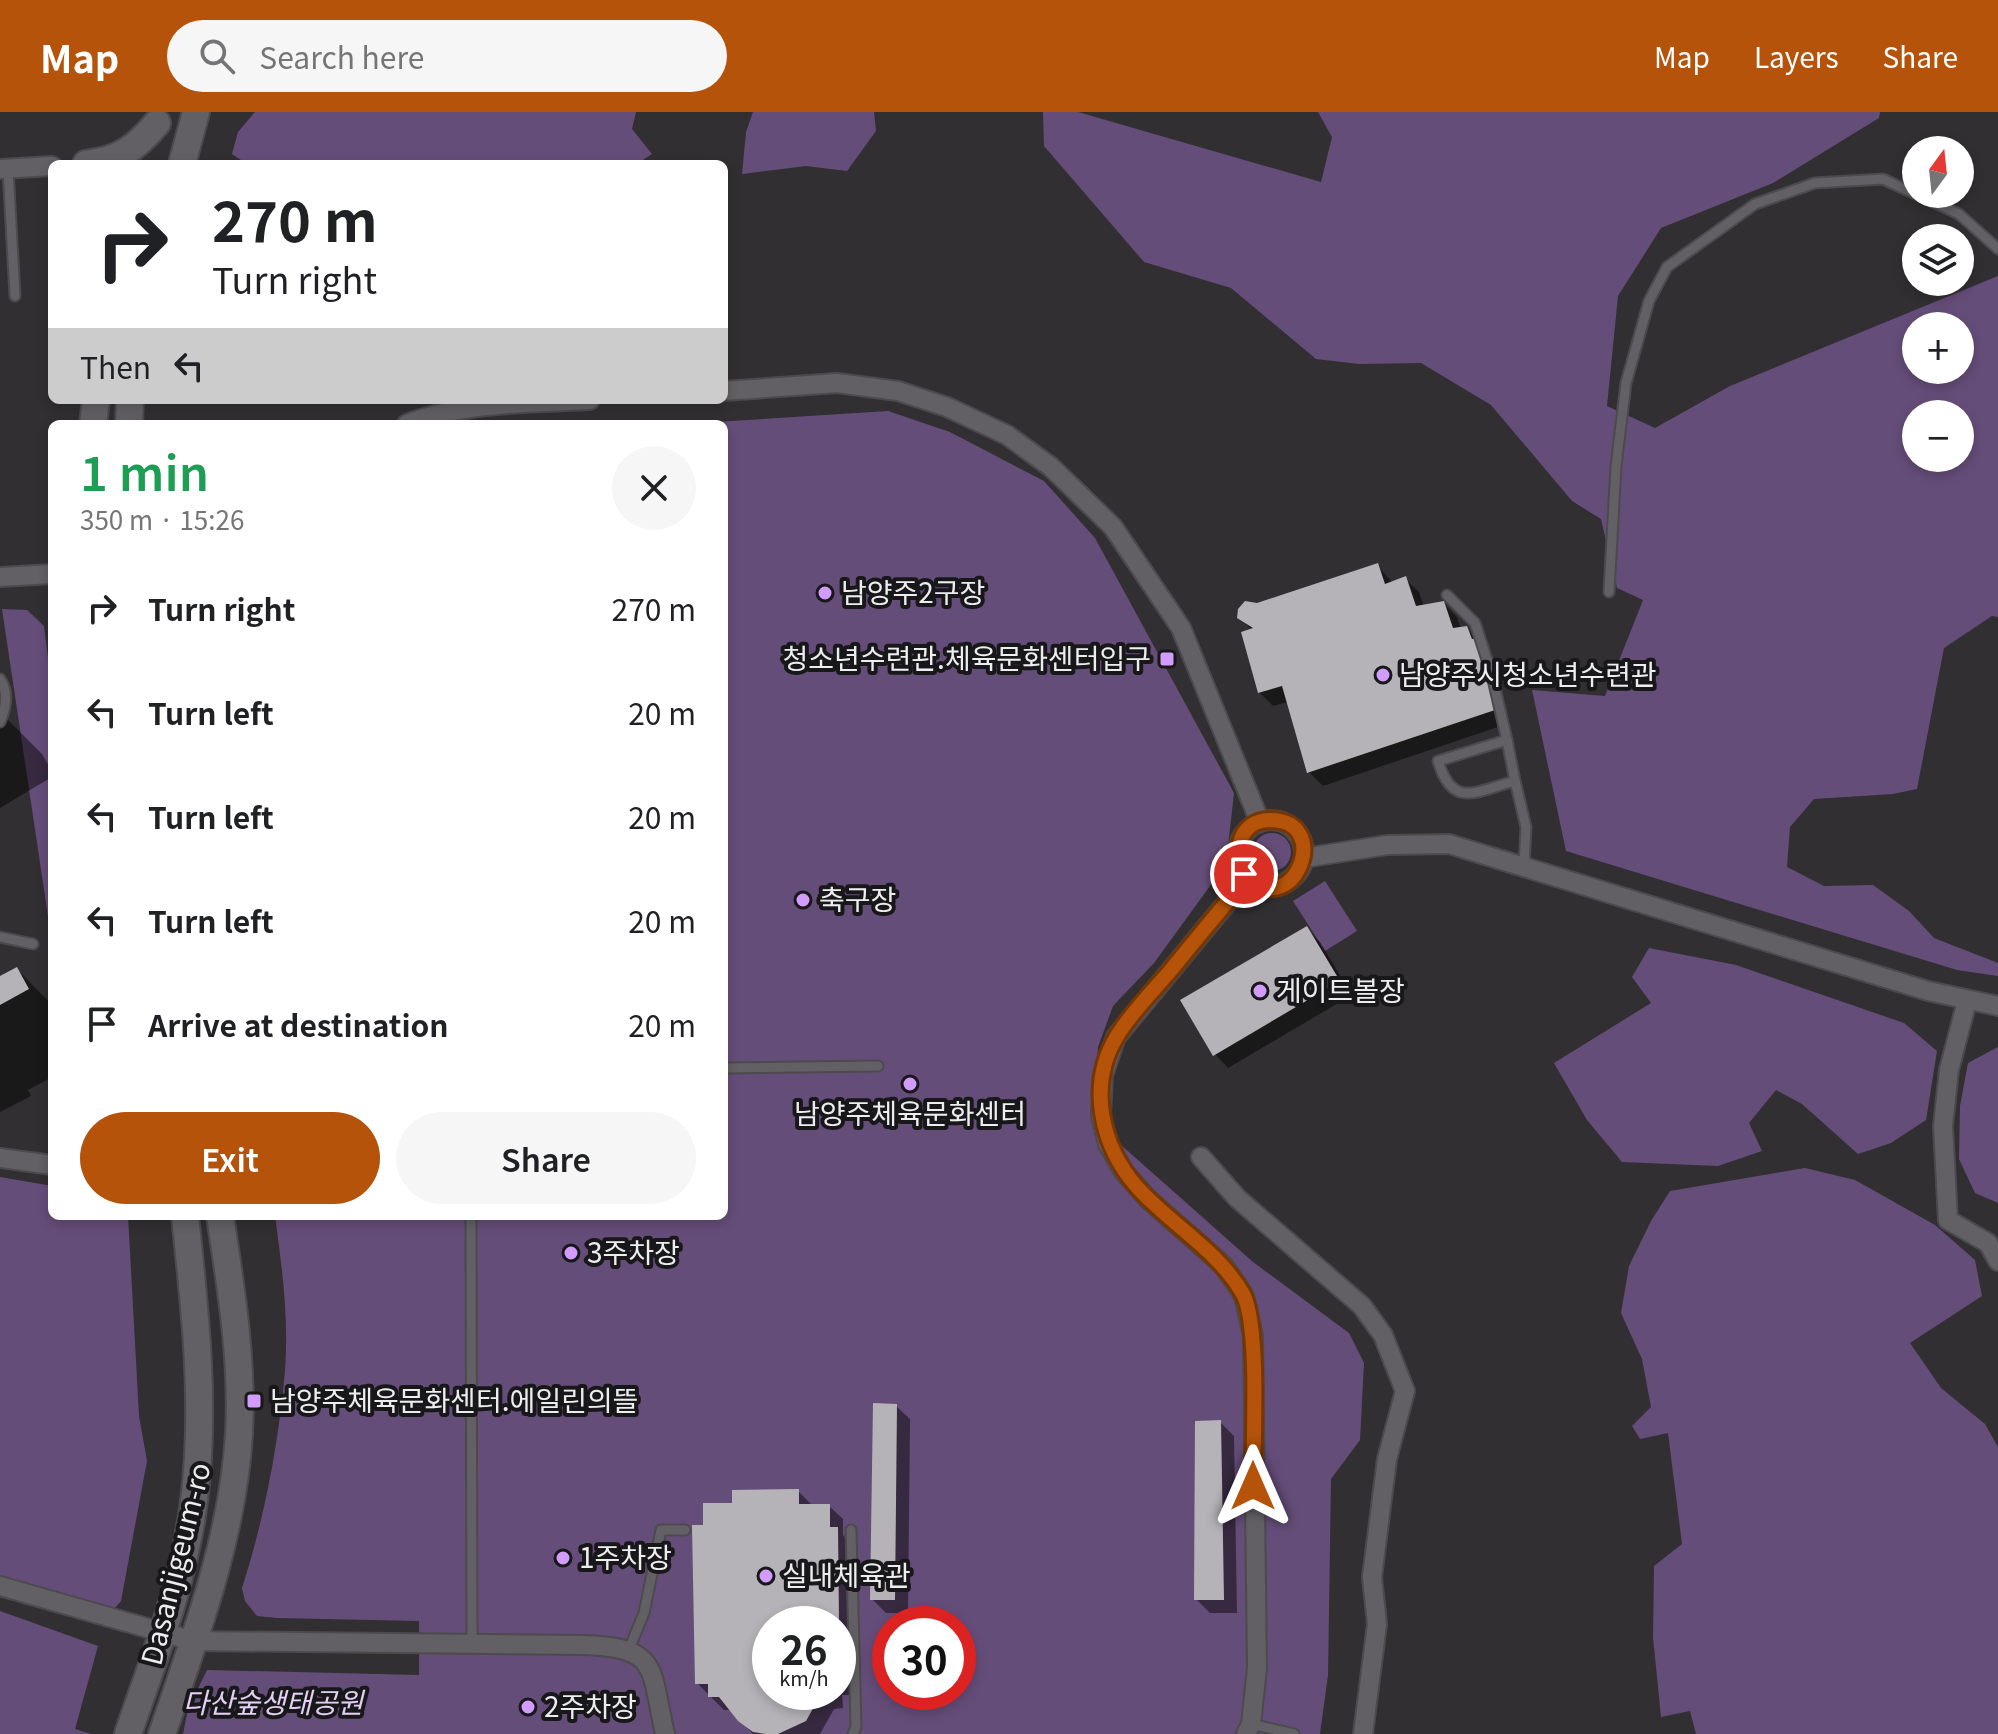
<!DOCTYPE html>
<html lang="en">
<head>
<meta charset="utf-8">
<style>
  body { margin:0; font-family:Georgia,"Noto Sans KR",serif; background:#f6f6f6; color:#202124; height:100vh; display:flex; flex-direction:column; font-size:30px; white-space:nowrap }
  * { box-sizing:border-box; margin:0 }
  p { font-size:26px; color:#757577 }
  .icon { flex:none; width:44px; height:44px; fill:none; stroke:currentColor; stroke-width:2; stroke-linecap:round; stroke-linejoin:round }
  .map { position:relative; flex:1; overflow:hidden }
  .drawer { position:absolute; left:48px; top:308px; width:680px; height:800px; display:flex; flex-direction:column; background:#fff; border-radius:12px; box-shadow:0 4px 12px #0003 }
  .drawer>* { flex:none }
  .guide { position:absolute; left:48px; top:48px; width:680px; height:244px; border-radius:12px; box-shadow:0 4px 12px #0003; background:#fff; color:#202124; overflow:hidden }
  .needle { width:52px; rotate:15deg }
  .buttons { position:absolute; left:1902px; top:24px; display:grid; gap:16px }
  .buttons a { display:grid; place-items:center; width:72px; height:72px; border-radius:50%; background:#fff; box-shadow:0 4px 12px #0003; font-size:40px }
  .speed { position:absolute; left:752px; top:1494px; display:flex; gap:16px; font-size:40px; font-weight:700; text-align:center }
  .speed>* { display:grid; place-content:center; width:104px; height:104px; border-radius:50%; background:#fff; box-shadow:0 4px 12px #0003; line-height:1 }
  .speed small { font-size:20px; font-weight:400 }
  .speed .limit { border:12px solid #d22; background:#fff; color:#111 }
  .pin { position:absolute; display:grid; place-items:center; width:68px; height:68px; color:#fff; margin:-34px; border:4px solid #fff; border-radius:50%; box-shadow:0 2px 8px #0007 }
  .me { position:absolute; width:88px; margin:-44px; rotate:0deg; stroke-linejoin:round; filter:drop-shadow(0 0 6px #0008) }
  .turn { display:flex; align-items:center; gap:28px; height:168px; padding:0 32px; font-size:36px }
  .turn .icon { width:104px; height:104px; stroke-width:2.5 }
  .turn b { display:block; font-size:56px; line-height:68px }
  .then { display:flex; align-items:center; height:76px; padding:0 32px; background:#0003; gap:16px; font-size:30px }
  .round { display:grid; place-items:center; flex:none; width:84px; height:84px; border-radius:42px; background:#f6f6f6 }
  .overview { display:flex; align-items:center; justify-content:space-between; height:136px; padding:0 32px }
  h1 { font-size:48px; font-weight:600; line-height:60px; color:#1e9e55 }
  .primary-button { display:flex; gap:16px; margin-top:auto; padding:16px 32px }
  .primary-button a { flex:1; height:92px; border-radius:48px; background:#b45309; color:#fff; font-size:32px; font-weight:600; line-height:92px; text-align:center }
  .primary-button a+a { background:#f6f6f6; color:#202124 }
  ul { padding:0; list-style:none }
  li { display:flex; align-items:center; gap:24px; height:104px; padding:0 32px }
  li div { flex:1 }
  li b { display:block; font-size:30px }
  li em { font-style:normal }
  header { display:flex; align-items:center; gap:48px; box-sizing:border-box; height:112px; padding:0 40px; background:#b45309; color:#fff }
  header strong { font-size:38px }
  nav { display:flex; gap:44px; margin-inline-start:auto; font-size:28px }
  .search { width:560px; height:72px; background:#f6f6f6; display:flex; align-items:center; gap:20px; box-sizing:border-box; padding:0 28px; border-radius:44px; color:#757577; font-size:30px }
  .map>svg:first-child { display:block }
  .green { fill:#654d79; fill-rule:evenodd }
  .shadow { fill:#0007; fill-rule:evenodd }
  .building { fill:#b5b3b7 }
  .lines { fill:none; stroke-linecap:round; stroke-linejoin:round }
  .lane-casing { stroke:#4c4a4d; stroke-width:13 }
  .street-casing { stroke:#4c4a4d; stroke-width:22 }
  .secondary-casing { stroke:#4c4a4d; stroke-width:30 }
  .lane { stroke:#626064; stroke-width:9 }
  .street { stroke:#626064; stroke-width:18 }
  .secondary { stroke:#626064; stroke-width:26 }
  .route-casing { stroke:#753606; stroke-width:20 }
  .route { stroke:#b45309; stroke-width:14 }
  .poi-dot { fill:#d29cfd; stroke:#181719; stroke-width:3 }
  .labels { text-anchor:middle; stroke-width:8; stroke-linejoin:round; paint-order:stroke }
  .poi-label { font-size:28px; fill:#edecef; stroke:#181719; text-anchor:start }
  .street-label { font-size:28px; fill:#edecef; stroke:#181719 }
  .park-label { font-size:28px; font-style:italic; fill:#e2cff3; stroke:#181719 }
</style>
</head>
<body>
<header>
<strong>Map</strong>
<div class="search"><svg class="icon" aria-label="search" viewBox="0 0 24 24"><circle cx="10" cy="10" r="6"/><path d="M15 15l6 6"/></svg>Search here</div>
<nav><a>Map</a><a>Layers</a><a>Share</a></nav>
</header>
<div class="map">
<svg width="1998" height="1622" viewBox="0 0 1998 1622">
  <rect width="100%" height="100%" fill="#312f32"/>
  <!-- green -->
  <g class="green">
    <polygon points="255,0 636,0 632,17 652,42 637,52 247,52 232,42 238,20"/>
    <polygon points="753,0 874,0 876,19 847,59 806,54 742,62 746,20"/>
    <path d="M1043,0h35l243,70 11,-45 -14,-25h562l-1,6 -106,65 -112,45 -43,68 -11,110 48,22 75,-42 268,-110v341l-6,-1 -48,32 -27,141 -24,5 -79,5 -24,28 -3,40 37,19 49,-1 36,26 25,27 64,25v13l-41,-6 -391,-119 -34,-161 73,6 38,-96 -26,-12 -16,-69 -29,-18 -81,-96 -70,-42 -62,1 -43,-5 -85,-71 -87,-26 -100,-116zM1916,214h44v44h-44zM1916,302h44v44h-44z"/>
    <path d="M888,299l62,21 94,49 51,57 139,255 -8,71 -72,99 -41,43 -15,41 -4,74 159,141 96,71 15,30 -4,77 -29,39 -3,196 -8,59h-1137l5,-25 19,-39 212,5v-54l-142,-3 -20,-2 -12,-15 -3,-13c22,-68 37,-146 43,-218 4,-51 -3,-103 -10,-154h449v-792h-40zM770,1512h68v68h-68zM890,1512h68v68h-68z"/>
    <polygon points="2,497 27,498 44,514 52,578 52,831"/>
    <circle cx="1272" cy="740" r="19"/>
    <polygon points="1325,769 1357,819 1325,839 1293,789"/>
    <polygon points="1649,836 1736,853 1904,911 1937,939 1926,1008 1891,1031 1858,1042 1802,992 1776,978 1749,1011 1762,1039 1718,1054 1622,1050 1587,1008 1554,951 1651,891 1632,865"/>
    <polygon points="1998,935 1998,1091 1975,1081 1959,1047 1960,994 1968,951"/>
    <polygon points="1805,1056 1855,1068 1935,1113 1975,1148 1982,1184 1910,1231 1941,1276 1985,1312 1998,1335 1998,1622 1696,1622 1690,1599 1661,1605 1653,1525 1654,1454 1682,1432 1668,1321 1640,1327 1632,1314 1651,1295 1642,1247 1621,1201 1629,1154 1651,1109 1670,1079"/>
    <polygon points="0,1065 52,1074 52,1104 128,1104 139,1304 147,1349 121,1489 114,1497 0,1464"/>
    <polygon points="0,1499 98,1534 75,1617 91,1622 0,1622"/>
  </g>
  <!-- shadow -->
  <g class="shadow">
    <polygon points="1377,453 1393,471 1405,467 1419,480 1424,495 1443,491 1457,505 1461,517 1466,516 1480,530 1491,542 1510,611 1323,674 1309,660 1288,590 1273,594 1259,580 1252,518 1240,506"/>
    <polygon points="0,600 42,642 52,659 52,665 0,696"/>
    <polygon points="1306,816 1320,830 1352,883 1228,956 1215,942"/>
    <polygon points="17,857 52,893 52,965 28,978 31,984 0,1000 0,866"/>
    <polygon points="896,1294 910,1307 908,1501 886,1501 872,1487"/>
    <polygon points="1220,1310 1234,1324 1237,1501 1210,1501 1196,1487"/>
    <path d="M798,1379l15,15h16l14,13v16l8,8 2,152h-11l1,13 -9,1 -14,25h-67l-21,-24h-8l-27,-27 8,-156 29,-22zM770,1512h68v68h-68z"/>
  </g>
  <!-- building -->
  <g class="building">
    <polygon points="1378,451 1385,472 1406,464 1416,494 1444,489 1453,516 1467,514 1472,527 1477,526 1498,597 1307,661 1282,574 1258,581 1241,520 1253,516 1237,506 1238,497 1245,489 1257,491"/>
    <polygon points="1307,814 1340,869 1213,944 1180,888"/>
    <polygon points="17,855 29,877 0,893 0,864"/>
    <polygon points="873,1291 897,1292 895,1488 870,1488"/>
    <polygon points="1221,1308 1224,1488 1194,1488 1195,1309"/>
    <polygon points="799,1377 799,1392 830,1392 830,1415 838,1415 839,1512 770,1512 770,1580 830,1580 830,1583 820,1584 806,1609 778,1622 766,1622 753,1620 738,1609 719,1585 708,1585 708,1572 695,1572 692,1413 703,1413 703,1391 732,1391 732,1378"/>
  </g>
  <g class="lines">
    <!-- lane casing -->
    <g class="lane-casing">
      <g id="lane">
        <polyline points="8,57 15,184"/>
        <polyline points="1609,480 1616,354 1626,271 1649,189 1667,155 1755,92 1815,71 1883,67 1959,102 1998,137"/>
        <polyline points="1447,483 1475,511 1492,563 1507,628"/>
        <path d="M0,567c9,13 6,29 0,43"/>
        <path d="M1507,628l8,41c-39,10 -62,29 -77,-20z"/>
        <polyline points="1515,669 1526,715 1524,755"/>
        <polyline points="0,825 33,832"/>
        <polyline points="724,956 878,954"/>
        <polyline points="471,1104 472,1533"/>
        <polyline points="851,1418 856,1615 853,1622"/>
        <polyline points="629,1537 644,1501 661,1418 685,1418"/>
        <polyline points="1251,1612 1294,1622"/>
      </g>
    </g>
    <!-- street casing -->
    <g class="street-casing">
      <g id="street">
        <polyline points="0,57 52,54"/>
        <polyline points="724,279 837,271 898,279 947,295 1007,323 1051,355 1113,415 1181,516 1260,710"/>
        <path d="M407,312c56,-22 124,-21 183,-24"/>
        <polyline points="0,465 52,462"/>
        <circle cx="1271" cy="741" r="33"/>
        <polyline points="1304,746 1387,733 1449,732 1928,879 1998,894"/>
        <polyline points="1967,889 1949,958 1943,1014 1948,1108 1988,1131 1998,1149"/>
        <polyline points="1201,1045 1237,1086 1362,1194 1383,1223 1405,1279 1387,1347 1372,1465 1377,1512 1363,1622"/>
        <polyline points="0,1046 52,1053"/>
        <path d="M0,1474l193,55 391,4c77,2 66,25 81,89"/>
        <polyline points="1246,1622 1251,1612 1257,1556 1253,1224 1244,1184 1224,1154 1148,1087 1124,1060 1108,1032 1101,1004 1103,963 1116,925 1248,765"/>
      </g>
    </g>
    <!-- secondary casing -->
    <g class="secondary-casing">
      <g id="secondary">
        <path d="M86,52c34,-4 50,-16 71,-41"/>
        <polyline points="182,52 196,0"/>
        <polyline points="93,312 96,288"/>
        <polyline points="129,312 130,288"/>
        <path d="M128,1622c26,-76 56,-152 66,-233 12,-94 1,-192 -9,-285"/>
        <path d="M162,1622c33,-96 71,-197 77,-300 4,-73 -8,-146 -19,-218"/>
      </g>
    </g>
    <!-- lane -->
    <use href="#lane" class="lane"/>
    <!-- street -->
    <use href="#street" class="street"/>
    <!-- secondary -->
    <use href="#secondary" class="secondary"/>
  </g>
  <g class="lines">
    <!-- route casing -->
    <g class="route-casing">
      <path id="route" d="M1244,762c-12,-22 -4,-54 26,-54 64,0 24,101 -22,57 -26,31 -52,62 -77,93 -18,21 -40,43 -54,66 -30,49 -16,110 20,151 33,37 81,63 106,107 17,32 10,150 10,192"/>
    </g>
    <!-- route -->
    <use href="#route" class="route"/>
  </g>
  <!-- markers -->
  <g class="poi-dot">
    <circle cx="825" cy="481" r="8"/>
    <rect x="1159" y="539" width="16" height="16" rx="4"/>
    <circle cx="1383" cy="563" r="8"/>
    <circle cx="803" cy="788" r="8"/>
    <circle cx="1260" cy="879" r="8"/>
    <circle cx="910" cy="972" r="8"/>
    <circle cx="571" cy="1141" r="8"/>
    <rect x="246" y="1281" width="16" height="16" rx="4"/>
    <circle cx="563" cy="1446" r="8"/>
    <circle cx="766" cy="1464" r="8"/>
    <circle cx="528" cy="1595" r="8"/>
  </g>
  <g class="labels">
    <!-- poi labels -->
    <g class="poi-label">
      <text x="841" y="491">남양주2구장</text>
      <text x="1151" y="557" text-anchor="end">청소년수련관.체육문화센터입구</text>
      <text x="1399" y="573">남양주시청소년수련관</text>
      <text x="819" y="798">축구장</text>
      <text x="1276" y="889">게이트볼장</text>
      <text x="910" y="1012" text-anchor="middle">남양주체육문화센터</text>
      <text x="587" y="1151">3주차장</text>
      <text x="270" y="1299">남양주체육문화센터.에일린의뜰</text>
      <text x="579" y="1456">1주차장</text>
      <text x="782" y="1474">실내체육관</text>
      <text x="544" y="1605">2주차장</text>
    </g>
    <!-- street labels -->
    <g class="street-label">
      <text transform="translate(176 1452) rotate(-76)" y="10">Dasanjigeum-ro</text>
    </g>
    <!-- park labels -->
    <g class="park-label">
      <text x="273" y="1601">다산숲생태공원</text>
    </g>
  </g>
</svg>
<div class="buttons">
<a><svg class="needle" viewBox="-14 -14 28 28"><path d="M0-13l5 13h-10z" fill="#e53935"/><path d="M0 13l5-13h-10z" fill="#757577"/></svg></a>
<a><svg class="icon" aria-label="layers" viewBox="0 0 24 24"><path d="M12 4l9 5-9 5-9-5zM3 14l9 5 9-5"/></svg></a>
<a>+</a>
<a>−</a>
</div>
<div class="speed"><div>26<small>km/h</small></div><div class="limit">30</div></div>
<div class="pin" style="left:1244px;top:762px;background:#d93025"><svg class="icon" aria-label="arrive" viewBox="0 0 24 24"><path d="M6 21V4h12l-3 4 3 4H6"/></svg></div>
<svg class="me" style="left:1253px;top:1374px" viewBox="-20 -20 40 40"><path d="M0-17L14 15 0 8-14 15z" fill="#b45309" stroke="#fff" stroke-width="4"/></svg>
<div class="guide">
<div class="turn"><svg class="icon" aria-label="right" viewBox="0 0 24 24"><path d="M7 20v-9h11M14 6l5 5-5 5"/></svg><div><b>270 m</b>Turn right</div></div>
<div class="then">Then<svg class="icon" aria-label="left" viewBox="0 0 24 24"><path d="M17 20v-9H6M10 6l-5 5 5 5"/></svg></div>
</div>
<section class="drawer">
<div class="overview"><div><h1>1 min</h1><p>350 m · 15:26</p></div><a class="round"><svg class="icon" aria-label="close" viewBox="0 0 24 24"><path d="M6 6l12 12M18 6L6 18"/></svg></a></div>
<ul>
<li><svg class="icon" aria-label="right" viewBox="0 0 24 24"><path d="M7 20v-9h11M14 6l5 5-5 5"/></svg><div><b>Turn right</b></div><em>270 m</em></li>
<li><svg class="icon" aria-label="left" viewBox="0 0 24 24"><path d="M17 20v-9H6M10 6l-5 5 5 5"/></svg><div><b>Turn left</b></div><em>20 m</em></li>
<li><svg class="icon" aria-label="left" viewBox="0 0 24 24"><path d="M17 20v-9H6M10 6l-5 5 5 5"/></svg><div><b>Turn left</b></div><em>20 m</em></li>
<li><svg class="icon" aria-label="left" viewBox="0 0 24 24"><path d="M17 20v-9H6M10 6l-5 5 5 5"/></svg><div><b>Turn left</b></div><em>20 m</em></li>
<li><svg class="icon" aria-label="arrive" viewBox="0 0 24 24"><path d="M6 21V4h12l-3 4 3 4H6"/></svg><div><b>Arrive at destination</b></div><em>20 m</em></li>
</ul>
<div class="primary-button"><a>Exit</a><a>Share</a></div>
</section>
</div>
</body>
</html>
